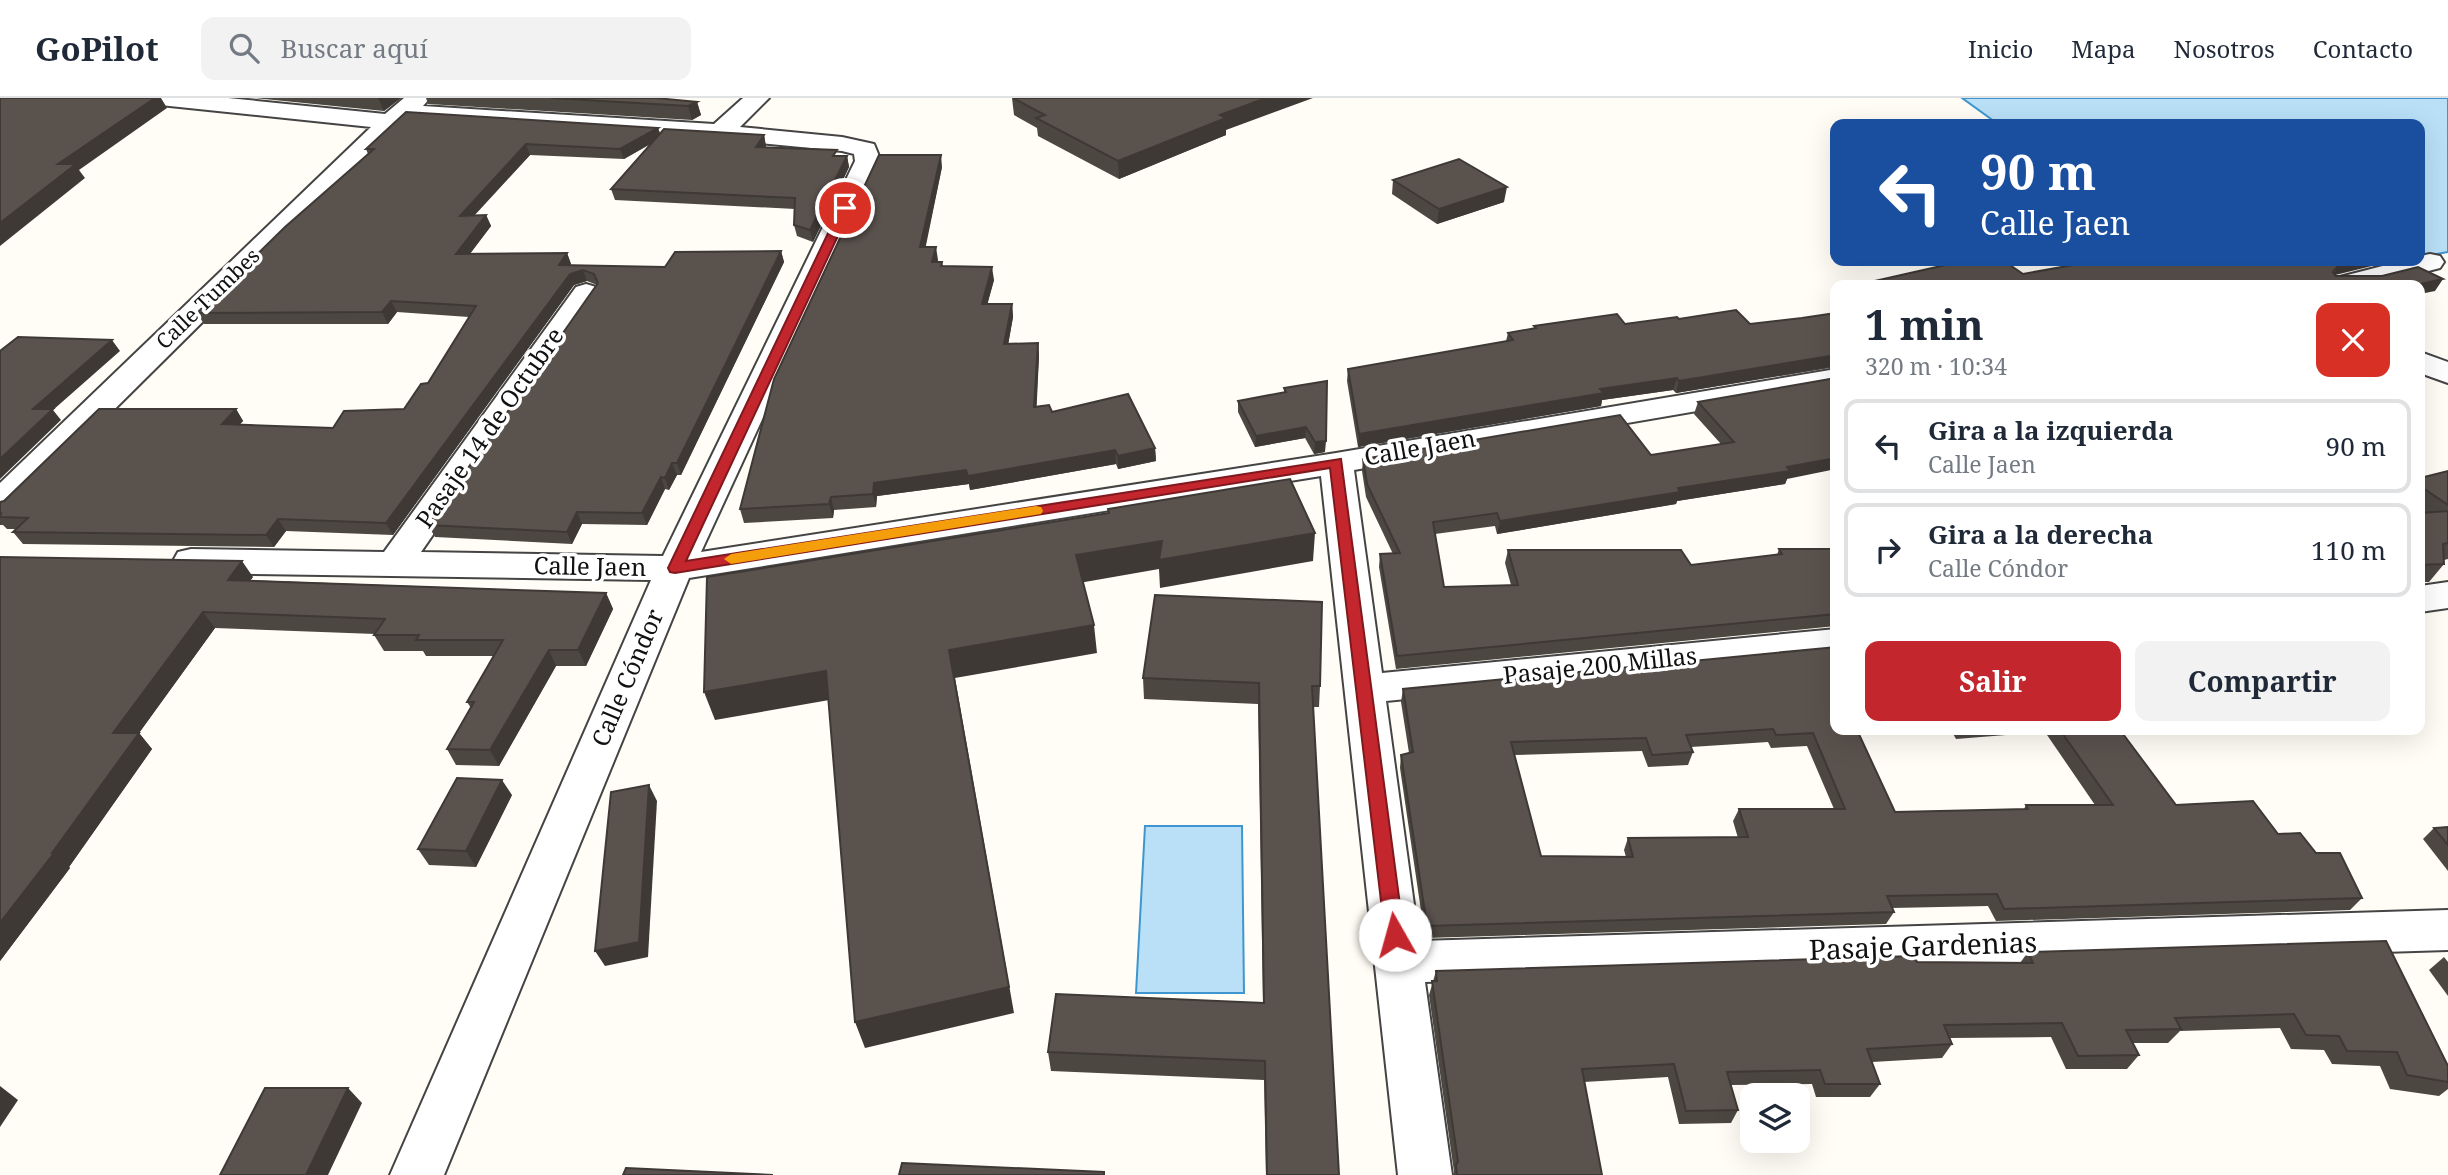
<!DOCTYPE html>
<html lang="es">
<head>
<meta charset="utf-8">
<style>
  body { margin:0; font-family:"Noto Serif",serif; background:#f2f2f3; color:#1f2937; height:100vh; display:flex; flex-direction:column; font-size:26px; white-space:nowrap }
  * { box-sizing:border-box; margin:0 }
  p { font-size:23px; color:#747a83 }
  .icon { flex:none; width:38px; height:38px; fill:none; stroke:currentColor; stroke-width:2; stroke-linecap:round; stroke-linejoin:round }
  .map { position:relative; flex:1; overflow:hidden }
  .sheet { position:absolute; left:1830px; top:182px; width:595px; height:455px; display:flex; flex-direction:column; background:#fff; border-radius:14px; box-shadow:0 7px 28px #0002 }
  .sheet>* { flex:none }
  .guide { position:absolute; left:1830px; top:21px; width:595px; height:147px; border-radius:14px; box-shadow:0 7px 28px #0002; background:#1a4fa0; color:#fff; overflow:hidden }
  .tools { position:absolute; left:1740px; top:985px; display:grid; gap:14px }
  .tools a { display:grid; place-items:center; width:70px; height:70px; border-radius:14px; background:#fff; box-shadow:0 7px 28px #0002; font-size:35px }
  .pin { position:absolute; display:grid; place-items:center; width:60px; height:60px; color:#fff; margin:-30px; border:4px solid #fff; border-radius:50%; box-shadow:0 2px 7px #0007 }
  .me { position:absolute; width:77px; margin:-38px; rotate:353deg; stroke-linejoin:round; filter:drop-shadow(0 0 5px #0008) }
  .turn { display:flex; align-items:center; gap:24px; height:147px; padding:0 35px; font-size:32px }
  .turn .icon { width:91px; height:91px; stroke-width:2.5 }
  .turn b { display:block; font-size:49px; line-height:60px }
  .round { display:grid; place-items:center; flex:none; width:74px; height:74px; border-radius:14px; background:#f2f2f3 }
  .head { display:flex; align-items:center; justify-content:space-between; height:119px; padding:0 35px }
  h1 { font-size:42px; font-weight:700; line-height:52px }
  .cta { display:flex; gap:14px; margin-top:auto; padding:14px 35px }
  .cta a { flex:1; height:80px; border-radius:14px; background:#c4262e; color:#fff; font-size:28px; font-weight:700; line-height:80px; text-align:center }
  .cta a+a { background:#f2f2f3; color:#1f2937 }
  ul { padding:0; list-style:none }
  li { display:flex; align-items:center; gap:21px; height:94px; margin:0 14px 10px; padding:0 21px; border:4px solid #e0e1e3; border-radius:14px }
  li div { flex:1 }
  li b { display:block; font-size:26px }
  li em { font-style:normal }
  header { display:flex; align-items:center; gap:42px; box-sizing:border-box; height:98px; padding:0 35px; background:#fff; border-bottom:2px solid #e0e1e3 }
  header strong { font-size:33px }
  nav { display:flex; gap:38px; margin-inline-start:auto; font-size:24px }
  .search { width:490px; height:63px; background:#f2f2f3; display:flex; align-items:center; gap:18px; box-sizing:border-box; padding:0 24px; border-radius:14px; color:#747a83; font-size:26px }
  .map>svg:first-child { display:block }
  .water { fill:#b9e0f7; stroke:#3f96cf; stroke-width:2 }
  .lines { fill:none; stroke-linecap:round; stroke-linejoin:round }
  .street-casing { stroke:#444; stroke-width:4 }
  .street { fill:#fff; fill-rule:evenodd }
  .wall { fill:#4d4742; fill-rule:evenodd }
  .shaded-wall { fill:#3f3936 }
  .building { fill:#5a524d; stroke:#3f3936; stroke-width:2; fill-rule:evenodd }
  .route { fill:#c4262e; stroke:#7f191e; stroke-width:2 }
  .slow { fill:#f59e0b }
  .labels { text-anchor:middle; stroke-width:7; stroke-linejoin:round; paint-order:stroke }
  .far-street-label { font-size:21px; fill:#111; stroke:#fff }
  .street-label { font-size:24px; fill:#111; stroke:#fff }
  .near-street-label { font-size:28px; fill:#111; stroke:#fff }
</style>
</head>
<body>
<header>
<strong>GoPilot</strong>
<div class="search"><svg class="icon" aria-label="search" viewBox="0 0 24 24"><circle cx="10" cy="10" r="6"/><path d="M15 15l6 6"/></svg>Buscar aquí</div>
<nav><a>Inicio</a><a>Mapa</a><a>Nosotros</a><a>Contacto</a></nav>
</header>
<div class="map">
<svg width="2448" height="1077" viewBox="0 0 2448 1077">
  <rect width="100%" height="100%" fill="#fffdf5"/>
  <!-- water -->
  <g class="water">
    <polygon points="1962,0 2448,0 2448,154 2431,157 2420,155 2420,26 1998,26"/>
    <polygon points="1145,728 1242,728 1244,895 1136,895"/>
  </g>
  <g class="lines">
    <!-- street casing -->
    <g class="street-casing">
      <g id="street">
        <polygon points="148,0 228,0 385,16 404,0 430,0 423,8 714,26 743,0 769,0 740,29 842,39 874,46 881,63 701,454 1336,355 1836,271 1836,289 1354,372 1382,575 1836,531 1836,559 1386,603 1419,843 2448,812 2448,852 1425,884 1452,1077 1398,1077 1321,378 689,480 444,1077 390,1077 651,482 191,475 178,472 173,463 178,454 191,451 384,454 576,189 586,186 596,189 600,195 421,454 663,458 855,63 854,56 842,53 720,41 407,21 12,413 0,416 0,385 371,29 160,7 152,5"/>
        <polygon points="2430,156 2440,158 2444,164 2440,170 2374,187 2328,187 2332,181 2402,163 2420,163 2420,158"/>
        <polygon points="2420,254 2448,264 2448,285 2420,275"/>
        <polygon points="2448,484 2448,510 2420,514 2420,488"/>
      </g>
    </g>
    <!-- street -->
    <use href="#street" class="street"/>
  </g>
  <!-- wall -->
  <g class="wall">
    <polygon points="254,0 401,0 384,13"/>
    <polygon points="426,0 656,0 697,4 701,17 692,22 428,6"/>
    <polygon points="1012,0 1226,32 1226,37 1119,81 1038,38 1037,30 1014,17"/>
    <polygon points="658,30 660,35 764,37 766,49 838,58 847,58 849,69 813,144 797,138 794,127 795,111 615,102 611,91 650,46 624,61 530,57 474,118 486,117 491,128 470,156 567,155 571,166 570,167 665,169 781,153 784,164 681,377 677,377 669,392 665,391 647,427 582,426 572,446 435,439 428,427 597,187 587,183 574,187 393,437 286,433 274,449 23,446 13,434 16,431 7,431 3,427 0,427 0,415 236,311 243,323 239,327 333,330 404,311 428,285 469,219 397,214 388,226 204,226 197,215 368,56 366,51"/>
    <polygon points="942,69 925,149 938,162 937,164 942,164 943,168 994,182 987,206 1012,206 1013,219 1008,246 1038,245 1039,258 1036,309 1155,350 1156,363 1118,371 1116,366 970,392 969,386 877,398 876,409 834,412 833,420 744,425 740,411"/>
    <polygon points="1393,82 1504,104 1437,126 1392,96"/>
    <polygon points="1836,215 1836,269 1676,295 1673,292 1602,302 1601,308 1358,349 1347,283 1348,271 1506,243 1508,235 1534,231 1534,228 1625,226 1679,221 1750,226 1802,220"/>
    <polygon points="1284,290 1325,354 1314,356 1305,340 1255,349 1238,314 1238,303 1284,295"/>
    <polygon points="1698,304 1787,381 1785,386 1677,403 1676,406 1497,436 1495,428 1435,436 1444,489 1511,487 1505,465 1508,452 1691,467 1777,457 1779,451 1836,451 1836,528 1396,571 1379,469 1380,456 1393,456 1366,399 1362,373 1363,361 1651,357 1721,346 1694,316"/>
    <polygon points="2448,373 2448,461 2444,462 2444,466 2429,484 2420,484 2420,380"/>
    <polygon points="0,459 253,479 250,482 606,495 613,511 586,568 556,568 499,668 456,667 447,651 471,610 467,604 493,558 426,558 423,553 384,553 374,537 375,536 215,530 139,635 152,651 69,769 70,770 0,863"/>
    <polygon points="1143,580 1320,588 1319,609 1313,609 1339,1077 1266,1077 1264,982 1051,973 1048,954 1263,905 1258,606 1144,601"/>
    <path d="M1403,591l433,41h25l-2,3 36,79 129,-3 2,-4h69l-50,-73 -89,7 -5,-9h169l56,75 102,29 38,19 46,45 -12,12 -354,11 -8,-15 -96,2 2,4 -8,12 -461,14 -25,-170 1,-13 8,-2 -8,-51zM1768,644l3,6 36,-2 27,63h-95l-6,12 5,17h-110l-4,12 2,7 -85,-1 -27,-101 128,-4 6,16 40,-2 5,-13 -2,-5z"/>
    <polygon points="512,697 476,769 429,767 418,751"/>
    <polygon points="2448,729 2448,773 2423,741 2434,730"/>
    <polygon points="2386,843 2448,968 2448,991 2439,998 2390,991 2380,968 2332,966 2324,952 2291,951 2280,930 2180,933 2168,945 2133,945 2139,957 2127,971 2066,971 2051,939 1950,940 1952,946 1942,960 1872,964 1880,986 1870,999 1816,999 1812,986 1731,987 1738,1012 1731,1025 1679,1026 1668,979 1584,984 1602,1077 1453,1077 1454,1074 1429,897 1436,873 1917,864 2020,865 2028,854"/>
    <polygon points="2444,859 2448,864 2448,898 2429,872"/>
  </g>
  <!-- shaded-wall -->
  <g class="shaded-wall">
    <polygon points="155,0 161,0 167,10 79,72 85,80 0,148 0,125 58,66"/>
    <polygon points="378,0 401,0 384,13"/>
    <polygon points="1266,0 1313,0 1226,32 1226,37 1119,81 1118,63 1220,17"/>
    <polygon points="697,4 701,17 692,22 688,8"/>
    <polygon points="658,30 661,40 624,61 620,51"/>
    <polygon points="764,37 766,48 758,60 756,49"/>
    <polygon points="526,46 530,57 464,128 460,118"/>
    <polygon points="941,57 942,69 923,162 920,149"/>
    <polygon points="847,58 849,69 813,144 810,132"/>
    <polygon points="1507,89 1504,104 1437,126 1439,111"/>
    <polygon points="486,117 491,128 461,167 456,156"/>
    <polygon points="936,149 938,162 934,177 932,164"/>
    <polygon points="781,153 784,164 681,377 677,365"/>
    <polygon points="567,155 571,166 563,178 559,167"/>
    <polygon points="2354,163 2382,163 2380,166 2331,178 2326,186 2339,167"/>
    <polygon points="992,169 994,182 984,219 982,206"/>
    <polygon points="583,172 587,183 574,187 393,437 386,425 570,176"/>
    <polygon points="2443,181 2435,193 2420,196 2420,187 2416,187"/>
    <polygon points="391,203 397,214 388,226 382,214"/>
    <polygon points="1012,206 1013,219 1006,259 1004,246"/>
    <polygon points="112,242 120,253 53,312 61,322 0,381 0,361 33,311"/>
    <polygon points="1038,245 1039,258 1036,322 1034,309"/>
    <polygon points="1836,257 1836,268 1676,295 1679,283"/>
    <polygon points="1677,280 1673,292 1602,302 1601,308 1358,349 1359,336 1600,291"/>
    <polygon points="236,311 243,323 229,338 222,326"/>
    <polygon points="1306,329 1305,340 1255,349 1256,338"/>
    <polygon points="1326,343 1325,354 1314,356 1315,344"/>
    <polygon points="1155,350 1156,363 1118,371 1118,358"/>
    <polygon points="1115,352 1116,366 970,392 968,378"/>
    <polygon points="1836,360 1836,371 1787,381 1785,386 1677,403 1676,406 1497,436 1500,423"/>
    <polygon points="672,365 677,377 669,392 665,380"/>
    <polygon points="966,372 969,386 877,398 876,409 873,396 874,385"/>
    <polygon points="661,379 665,391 647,427 642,415"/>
    <polygon points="831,399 834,412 833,420 829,406"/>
    <polygon points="577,414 582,426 572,446 567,434"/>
    <polygon points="278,421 286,433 274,449 266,437"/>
    <polygon points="1315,435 1313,463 1160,490 1159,471 1079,485 1076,457 1162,443"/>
    <polygon points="242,463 253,479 239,498 228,482"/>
    <polygon points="606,495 613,511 586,568 578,552"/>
    <polygon points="203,514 215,530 139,635 152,651 69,769 70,770 0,863 0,825 52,755 113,635"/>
    <polygon points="1094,527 1097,555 955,580 1014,915 865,950 855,924 949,552"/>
    <polygon points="549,552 556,568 499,668 490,652"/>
    <polygon points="826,573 835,601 715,622 704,594"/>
    <polygon points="502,682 512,697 476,769 466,753"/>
    <polygon points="649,687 657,703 648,859 605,868 595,853"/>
    <polygon points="0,988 18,1002 0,1029"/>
    <polygon points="348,990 362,1005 328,1077 306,1077"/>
  </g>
  <!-- building -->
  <g class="building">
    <polygon points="0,0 155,0 58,66 76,66 0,125"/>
    <polygon points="551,0 656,0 697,4 688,8"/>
    <polygon points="1013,0 1266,0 1220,17 1226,20 1118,63 1036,20 1045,17"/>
    <polygon points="406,14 658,30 620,51 526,46 460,118 486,117 456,156 567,155 559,167 665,169 675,154 781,153 677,365 672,365 665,380 661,379 642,415 577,414 567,434 428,427 598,185 594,176 583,172 570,176 386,425 278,421 266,437 13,434 28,420 0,419 1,415 0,415 0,404 4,403 99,311 236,311 222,326 333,330 344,313 404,311 421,286 428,285 476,208 391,203 382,214 197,215 285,129 374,51 366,51"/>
    <polygon points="664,31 764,37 756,49 837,52 833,58 847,58 810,132 794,127 795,100 611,91"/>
    <polygon points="879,57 941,57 920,149 936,149 932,164 942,164 941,168 992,169 982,206 1012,206 1004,246 1038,245 1034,309 1049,307 1052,314 1128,296 1155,350 1118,358 1115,352 968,378 966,372 874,385 873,396 831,399 829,406 740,411 774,281"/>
    <polygon points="1459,61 1507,89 1439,111 1393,82"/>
    <polygon points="1963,163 2004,163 2023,176 2095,163 2354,163 2339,167 2333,174 2336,178 2382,178 2418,169 2443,181 2416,187 1869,187 1866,185"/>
    <polygon points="1736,212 1750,226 1802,220 1836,215 1836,257 1679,283 1677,280 1600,291 1604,295 1359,336 1348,271 1513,242 1508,235 1536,230 1534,228 1617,216 1625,226 1677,219 1679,221"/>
    <polygon points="18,239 112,242 33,311 53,311 0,361 0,253"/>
    <polygon points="1836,280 1836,360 1787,369 1790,373 1678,390 1680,394 1500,423 1497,415 1433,424 1444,489 1518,487 1508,452 1681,452 1691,467 1782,456 1779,451 1836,451 1836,516 1397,558 1380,456 1400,455 1367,386 1363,361 1620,317 1651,357 1734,344 1698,304"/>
    <polygon points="1327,283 1326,343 1315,344 1306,329 1256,338 1238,303 1286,294 1284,290"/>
    <polygon points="2448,373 2448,407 2420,388 2420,380"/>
    <polygon points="1290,381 1315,435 1159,462 1162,443 1076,457 1094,527 949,552 1009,889 855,924 826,573 704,594 707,479 1109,415 1108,411"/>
    <polygon points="2448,413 2448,445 2443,446 2444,466 2420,467 2420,415"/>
    <polygon points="0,459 242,463 228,482 606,495 578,552 549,552 490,652 447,651 474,604 467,604 503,542 416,542 419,537 374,537 385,521 203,514 113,635 139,635 52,755 54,755 0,825"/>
    <polygon points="1155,497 1322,504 1320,588 1312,588 1339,1077 1267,1077 1265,963 1048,954 1056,896 1264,905 1259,585 1143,580"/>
    <path d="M1836,549v83h21l38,82 133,-3 -2,-4h87l-53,-75h60l56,75 77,-4 25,33 22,-1 16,20h24l22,45 -358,11 -7,-15 -110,2 7,16 -467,14 -26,-171 12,-3 -10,-63zM1773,631l3,6 37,-2 32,76h-106l9,28 -120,1 5,19 -92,-1 -30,-114 135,-4 6,17 41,-3 -7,-17z"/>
    <polygon points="457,680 502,682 466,753 418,751"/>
    <polygon points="649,687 639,844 595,853 611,694"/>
    <polygon points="2448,729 2448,747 2434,730"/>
    <polygon points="2386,843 2448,968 2448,984 2407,977 2397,954 2347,953 2339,938 2306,937 2294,916 2175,920 2181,931 2126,932 2139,957 2078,958 2062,925 1944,927 1952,946 1867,951 1880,986 1825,986 1820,972 1727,974 1738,1012 1686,1013 1674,966 1582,971 1602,1077 1457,1077 1456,1067 1458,1064 1432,883 1437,883 1436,873 1914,858 1917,864 2033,865 2028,854"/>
    <polygon points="265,990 348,990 306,1077 220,1077"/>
    <polygon points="902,1065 1104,1074 1104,1077 899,1077"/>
    <polygon points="626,1070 773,1077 623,1077"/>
  </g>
  <!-- route -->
  <polygon class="route" points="841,108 851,110 686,463 1341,361 1404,837 1401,843 1395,845 1388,843 1385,837 1330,370 675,475 670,474 668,470"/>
  <!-- slow -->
  <polygon class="slow" points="1036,408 1041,409 1043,413 1041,416 731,466 724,461 731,456"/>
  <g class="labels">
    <!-- far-street labels -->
    <g class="far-street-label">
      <text transform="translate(208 201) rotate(-44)" y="7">Calle Tumbes</text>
    </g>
    <!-- street labels -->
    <g class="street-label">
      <text transform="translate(490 330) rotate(-55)" y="8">Pasaje 14 de Octubre</text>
      <text transform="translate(1420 350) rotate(-10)" y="8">Calle Jaen</text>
      <text transform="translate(590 469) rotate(1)" y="8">Calle Jaen</text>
      <text transform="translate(1600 568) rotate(-6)" y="8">Pasaje 200 Millas</text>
      <text transform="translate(628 580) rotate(-67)" y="8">Calle Cóndor</text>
    </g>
    <!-- near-street labels -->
    <g class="near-street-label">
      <text transform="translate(1923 848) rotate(-2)" y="10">Pasaje Gardenias</text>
    </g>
  </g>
</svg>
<div class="tools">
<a><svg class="icon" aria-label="layers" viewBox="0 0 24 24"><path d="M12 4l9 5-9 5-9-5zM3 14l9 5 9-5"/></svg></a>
</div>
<div class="pin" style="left:845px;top:110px;background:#d93025"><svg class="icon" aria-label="arrive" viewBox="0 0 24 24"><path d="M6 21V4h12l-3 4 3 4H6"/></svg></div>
<svg class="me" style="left:1395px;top:837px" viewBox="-20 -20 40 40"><circle r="19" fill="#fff"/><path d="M0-13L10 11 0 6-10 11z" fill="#c4262e"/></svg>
<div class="guide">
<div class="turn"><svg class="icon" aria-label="left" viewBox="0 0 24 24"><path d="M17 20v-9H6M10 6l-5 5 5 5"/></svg><div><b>90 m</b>Calle Jaen</div></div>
</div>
<section class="sheet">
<div class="head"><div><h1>1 min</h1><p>320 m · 10:34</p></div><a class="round" style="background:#d93025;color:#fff"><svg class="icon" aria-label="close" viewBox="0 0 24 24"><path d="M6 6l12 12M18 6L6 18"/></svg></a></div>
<ul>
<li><svg class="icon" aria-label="left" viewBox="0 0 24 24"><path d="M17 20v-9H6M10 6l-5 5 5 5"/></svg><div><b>Gira a la izquierda</b><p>Calle Jaen</p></div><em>90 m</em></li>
<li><svg class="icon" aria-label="right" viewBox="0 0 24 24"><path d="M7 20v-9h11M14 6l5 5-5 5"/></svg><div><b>Gira a la derecha</b><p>Calle Cóndor</p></div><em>110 m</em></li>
</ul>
<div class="cta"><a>Salir</a><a>Compartir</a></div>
</section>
</div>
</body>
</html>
